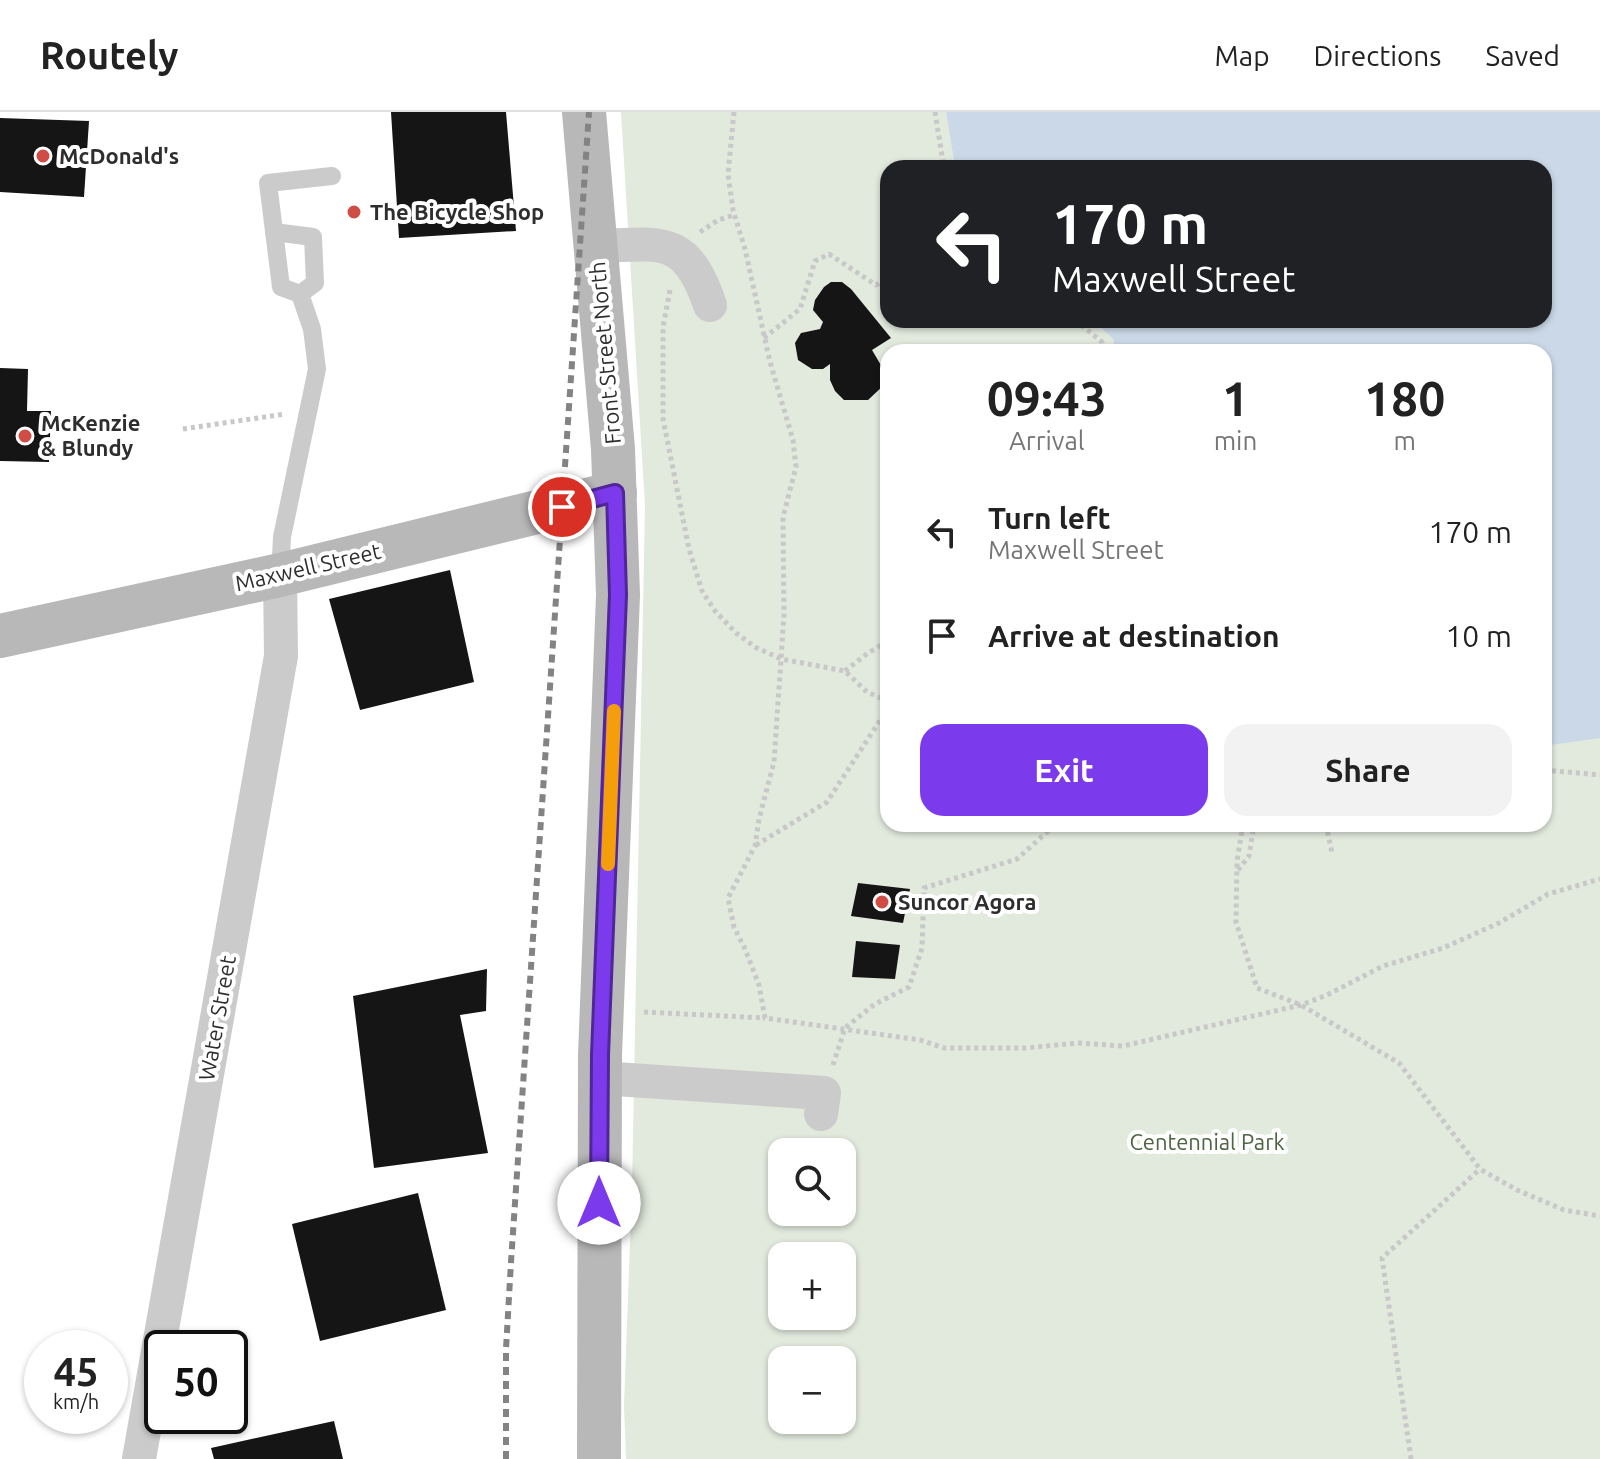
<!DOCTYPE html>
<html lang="en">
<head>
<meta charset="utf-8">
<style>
  body { margin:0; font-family:Ubuntu,sans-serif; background:#f2f2f2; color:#222; height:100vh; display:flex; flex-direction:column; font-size:30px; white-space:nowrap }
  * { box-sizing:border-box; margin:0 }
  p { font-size:26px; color:#767676 }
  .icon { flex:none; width:44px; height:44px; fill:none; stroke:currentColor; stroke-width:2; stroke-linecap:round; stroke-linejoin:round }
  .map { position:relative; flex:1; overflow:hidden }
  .drawer { position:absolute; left:880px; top:232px; width:672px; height:488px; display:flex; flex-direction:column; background:#fff; border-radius:24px; box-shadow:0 2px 6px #0004 }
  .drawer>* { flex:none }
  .guide { position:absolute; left:880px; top:48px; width:672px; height:168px; border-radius:24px; box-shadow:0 2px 6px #0004; background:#202124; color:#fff; overflow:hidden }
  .fabs { position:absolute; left:768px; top:1026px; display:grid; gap:16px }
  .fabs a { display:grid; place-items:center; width:88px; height:88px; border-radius:16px; background:#fff; box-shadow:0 2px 6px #0004; font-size:40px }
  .speed { position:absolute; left:24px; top:1218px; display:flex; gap:16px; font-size:40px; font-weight:700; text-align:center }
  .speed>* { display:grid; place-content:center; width:104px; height:104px; border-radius:50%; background:#fff; box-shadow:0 2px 6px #0004; line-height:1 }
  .speed small { font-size:20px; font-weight:400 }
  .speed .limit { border:4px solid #111; border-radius:12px; background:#fff; color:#111 }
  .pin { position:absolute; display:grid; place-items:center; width:68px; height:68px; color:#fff; margin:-34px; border:4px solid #fff; border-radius:50%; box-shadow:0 2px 8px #0007 }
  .me { position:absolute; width:88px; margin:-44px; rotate:0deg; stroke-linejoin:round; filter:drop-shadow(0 0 6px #0008) }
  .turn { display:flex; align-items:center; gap:28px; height:168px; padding:0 40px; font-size:36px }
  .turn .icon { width:104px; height:104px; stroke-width:2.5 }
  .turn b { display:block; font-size:56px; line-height:68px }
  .eta { display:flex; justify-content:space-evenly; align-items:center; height:136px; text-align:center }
  .eta b { font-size:48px; font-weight:700; line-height:56px }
  .cta { display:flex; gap:16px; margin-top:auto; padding:16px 40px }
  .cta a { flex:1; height:92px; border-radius:24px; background:#7c3aed; color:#fff; font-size:32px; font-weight:700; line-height:92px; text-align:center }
  .cta a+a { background:#f2f2f2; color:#222 }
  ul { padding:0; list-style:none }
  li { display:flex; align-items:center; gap:24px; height:104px; padding:0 40px }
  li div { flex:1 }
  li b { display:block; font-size:30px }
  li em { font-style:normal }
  header { display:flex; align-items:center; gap:48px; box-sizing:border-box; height:112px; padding:0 40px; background:#fff; border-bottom:2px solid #e0e0e0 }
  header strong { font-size:38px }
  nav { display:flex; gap:44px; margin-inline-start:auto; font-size:28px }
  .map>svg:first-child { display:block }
  .green { fill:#e2e9dd; fill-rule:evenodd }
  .water { fill:#cbd8e7 }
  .building { fill:#151515 }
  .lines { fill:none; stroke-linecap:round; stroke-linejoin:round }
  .path { stroke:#c8c8c8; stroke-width:5; stroke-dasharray:4 4; stroke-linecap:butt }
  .lane { stroke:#cbcbcb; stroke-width:18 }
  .street { stroke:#cbcbcb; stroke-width:34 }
  .secondary { stroke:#b8b8b8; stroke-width:44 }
  .rail { stroke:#838383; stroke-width:6; stroke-dasharray:8 6; stroke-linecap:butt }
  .route-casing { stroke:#51269a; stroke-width:20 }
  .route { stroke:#7c3aed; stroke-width:14 }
  .slow { stroke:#f59e0b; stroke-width:14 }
  .poi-dot { fill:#cf4d45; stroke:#fff; stroke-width:3 }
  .labels { text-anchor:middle; stroke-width:8; stroke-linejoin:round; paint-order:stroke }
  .poi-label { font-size:22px; font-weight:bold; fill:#2e2e2e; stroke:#fff; text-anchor:start }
  .street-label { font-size:22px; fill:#2e2e2e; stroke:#fff }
  .park-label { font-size:22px; fill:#4c6440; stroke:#fff }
</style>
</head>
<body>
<header>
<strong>Routely</strong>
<nav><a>Map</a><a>Directions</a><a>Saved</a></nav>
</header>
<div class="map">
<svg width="1600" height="1347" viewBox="0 0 1600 1347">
  <rect width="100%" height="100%" fill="#fff"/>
  <!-- green -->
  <path class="green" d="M621,0h325l9,56h-67v152h204l21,19 2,13h-227v472h656v-78l56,-9v722h-974l-2,-53 8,-217 13,-684zM782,1040h60v60h-60zM782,1144h60v60h-60zM782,1248h60v60h-60z"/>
  <!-- water -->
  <polygon class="water" points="946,0 1600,0 1600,626 1544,634 1544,240 1115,240 1113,227 1092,208 1544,208 1544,56 955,56"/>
  <!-- building -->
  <g class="building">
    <polygon points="391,0 506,0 516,119 399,126"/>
    <polygon points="0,6 89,9 84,85 0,80"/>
    <polygon points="831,170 842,170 851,177 891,226 872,238 885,260 884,273 868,288 844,288 835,279 830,268 830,252 823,257 812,257 798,248 795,231 801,221 820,217 823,210 813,198 815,188 824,175"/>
    <polygon points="0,256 28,257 27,299 51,299 49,350 0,349"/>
    <polygon points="450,458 474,570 360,598 329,487"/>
    <polygon points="858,771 910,777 903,811 851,804"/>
    <polygon points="856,829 900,833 895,867 852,865"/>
    <polygon points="487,857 486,899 460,903 488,1041 374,1056 353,884"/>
    <polygon points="418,1081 446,1198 320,1229 292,1112"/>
    <polygon points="334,1309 343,1347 214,1347 211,1336"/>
  </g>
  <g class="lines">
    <!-- path -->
    <g class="path">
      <polyline points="734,0 728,62 733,98 745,137 770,250 793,328 796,355 783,405 784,503 774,650 759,707 755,734 728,786 734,815 745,837 759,873 765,906 920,928 944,936 1025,936 1078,931 1123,934 1301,893 1327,883 1383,854 1443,836 1499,811 1548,782 1600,767"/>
      <polyline points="935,0 944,56"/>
      <polyline points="700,120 718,108 734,103"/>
      <polyline points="670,178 663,215 663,307 689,437 702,479 715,499 736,521 755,535 781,547 845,559 867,580 888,589"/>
      <polyline points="1075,208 1102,230 1104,240"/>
      <polyline points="764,226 800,197 815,149 829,142 876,173 888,166"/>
      <polyline points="183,317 285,302"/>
      <polyline points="845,559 868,541 888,529"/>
      <polyline points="1544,658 1600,663"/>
      <polyline points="1243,712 1237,749 1236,810 1257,876 1301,893 1399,951 1480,1057 1517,1078 1564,1098 1600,1104"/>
      <polyline points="1326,712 1332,741"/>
      <polyline points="756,733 827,690 888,596"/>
      <polyline points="1238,758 1249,744 1254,712"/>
      <polyline points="644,900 765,906"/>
      <polyline points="833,953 845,916 875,892 909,875 922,836 924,776 1017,747 1056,712"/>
      <polyline points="1411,1347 1382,1146 1480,1057"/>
    </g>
    <!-- lane -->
    <g class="lane">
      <polyline points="274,120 313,125 315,171 300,182"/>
      <polyline points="280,463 282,425 317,257 312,217 300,182 281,175 268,71 332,64"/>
    </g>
    <!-- street -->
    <g class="street">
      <path d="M596,134c65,-2 90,-12 114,59"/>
      <polyline points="600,966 824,981 821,1002"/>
      <polyline points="139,1347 281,544 280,463"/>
    </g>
    <!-- secondary -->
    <g class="secondary">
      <polyline points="584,0 613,337 618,483 600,943 599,1347"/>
      <polyline points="0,524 280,463 615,381"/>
    </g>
    <!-- rail -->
    <polyline class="rail" points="506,1347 506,1237 511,1150 589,0"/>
  </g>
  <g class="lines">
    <!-- route casing -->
    <g class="route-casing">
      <polyline id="route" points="562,395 615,381 618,483 600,943 599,1091"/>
    </g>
    <!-- route -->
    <use href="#route" class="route"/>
    <!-- slow -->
    <polyline class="slow" points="608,752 614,599"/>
  </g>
  <!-- markers -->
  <g class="poi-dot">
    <circle cx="43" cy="44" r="8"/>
    <circle cx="354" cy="100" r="8"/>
    <circle cx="25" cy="324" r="8"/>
    <circle cx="882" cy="790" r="8"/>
  </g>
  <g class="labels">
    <!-- poi labels -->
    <g class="poi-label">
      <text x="59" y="52">McDonald's</text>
      <text x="370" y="108">The Bicycle Shop</text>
      <text x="41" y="319">McKenzie<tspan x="41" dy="25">&amp; Blundy</tspan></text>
      <text x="898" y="798">Suncor Agora</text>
    </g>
    <!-- street labels -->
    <g class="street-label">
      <text transform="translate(605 241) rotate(-95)" y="8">Front Street North</text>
      <text transform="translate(308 455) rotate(-13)" y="8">Maxwell Street</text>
      <text transform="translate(217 906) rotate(-80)" y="8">Water Street</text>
    </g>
    <!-- park labels -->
    <g class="park-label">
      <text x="1207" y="1038">Centennial Park</text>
    </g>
  </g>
</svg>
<div class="fabs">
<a><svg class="icon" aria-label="search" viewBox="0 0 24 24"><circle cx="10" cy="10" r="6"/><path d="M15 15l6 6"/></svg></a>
<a>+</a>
<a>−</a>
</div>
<div class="speed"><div>45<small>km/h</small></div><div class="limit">50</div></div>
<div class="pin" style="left:562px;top:395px;background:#d93025"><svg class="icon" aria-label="arrive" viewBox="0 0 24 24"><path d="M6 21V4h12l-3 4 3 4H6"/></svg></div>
<svg class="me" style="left:599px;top:1091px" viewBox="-20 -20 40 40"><circle r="19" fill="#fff"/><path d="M0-13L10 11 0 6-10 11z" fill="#7c3aed"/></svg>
<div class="guide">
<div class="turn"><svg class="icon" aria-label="left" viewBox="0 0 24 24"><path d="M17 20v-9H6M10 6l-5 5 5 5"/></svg><div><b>170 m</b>Maxwell Street</div></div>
</div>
<section class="drawer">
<div class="eta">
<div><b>09:43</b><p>Arrival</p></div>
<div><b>1</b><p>min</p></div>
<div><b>180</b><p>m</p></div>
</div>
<ul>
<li><svg class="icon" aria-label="left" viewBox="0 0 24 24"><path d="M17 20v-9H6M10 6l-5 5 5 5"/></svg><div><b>Turn left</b><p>Maxwell Street</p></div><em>170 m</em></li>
<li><svg class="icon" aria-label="arrive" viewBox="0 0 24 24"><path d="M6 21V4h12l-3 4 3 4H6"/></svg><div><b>Arrive at destination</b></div><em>10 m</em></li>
</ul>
<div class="cta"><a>Exit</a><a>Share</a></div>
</section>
</div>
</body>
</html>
